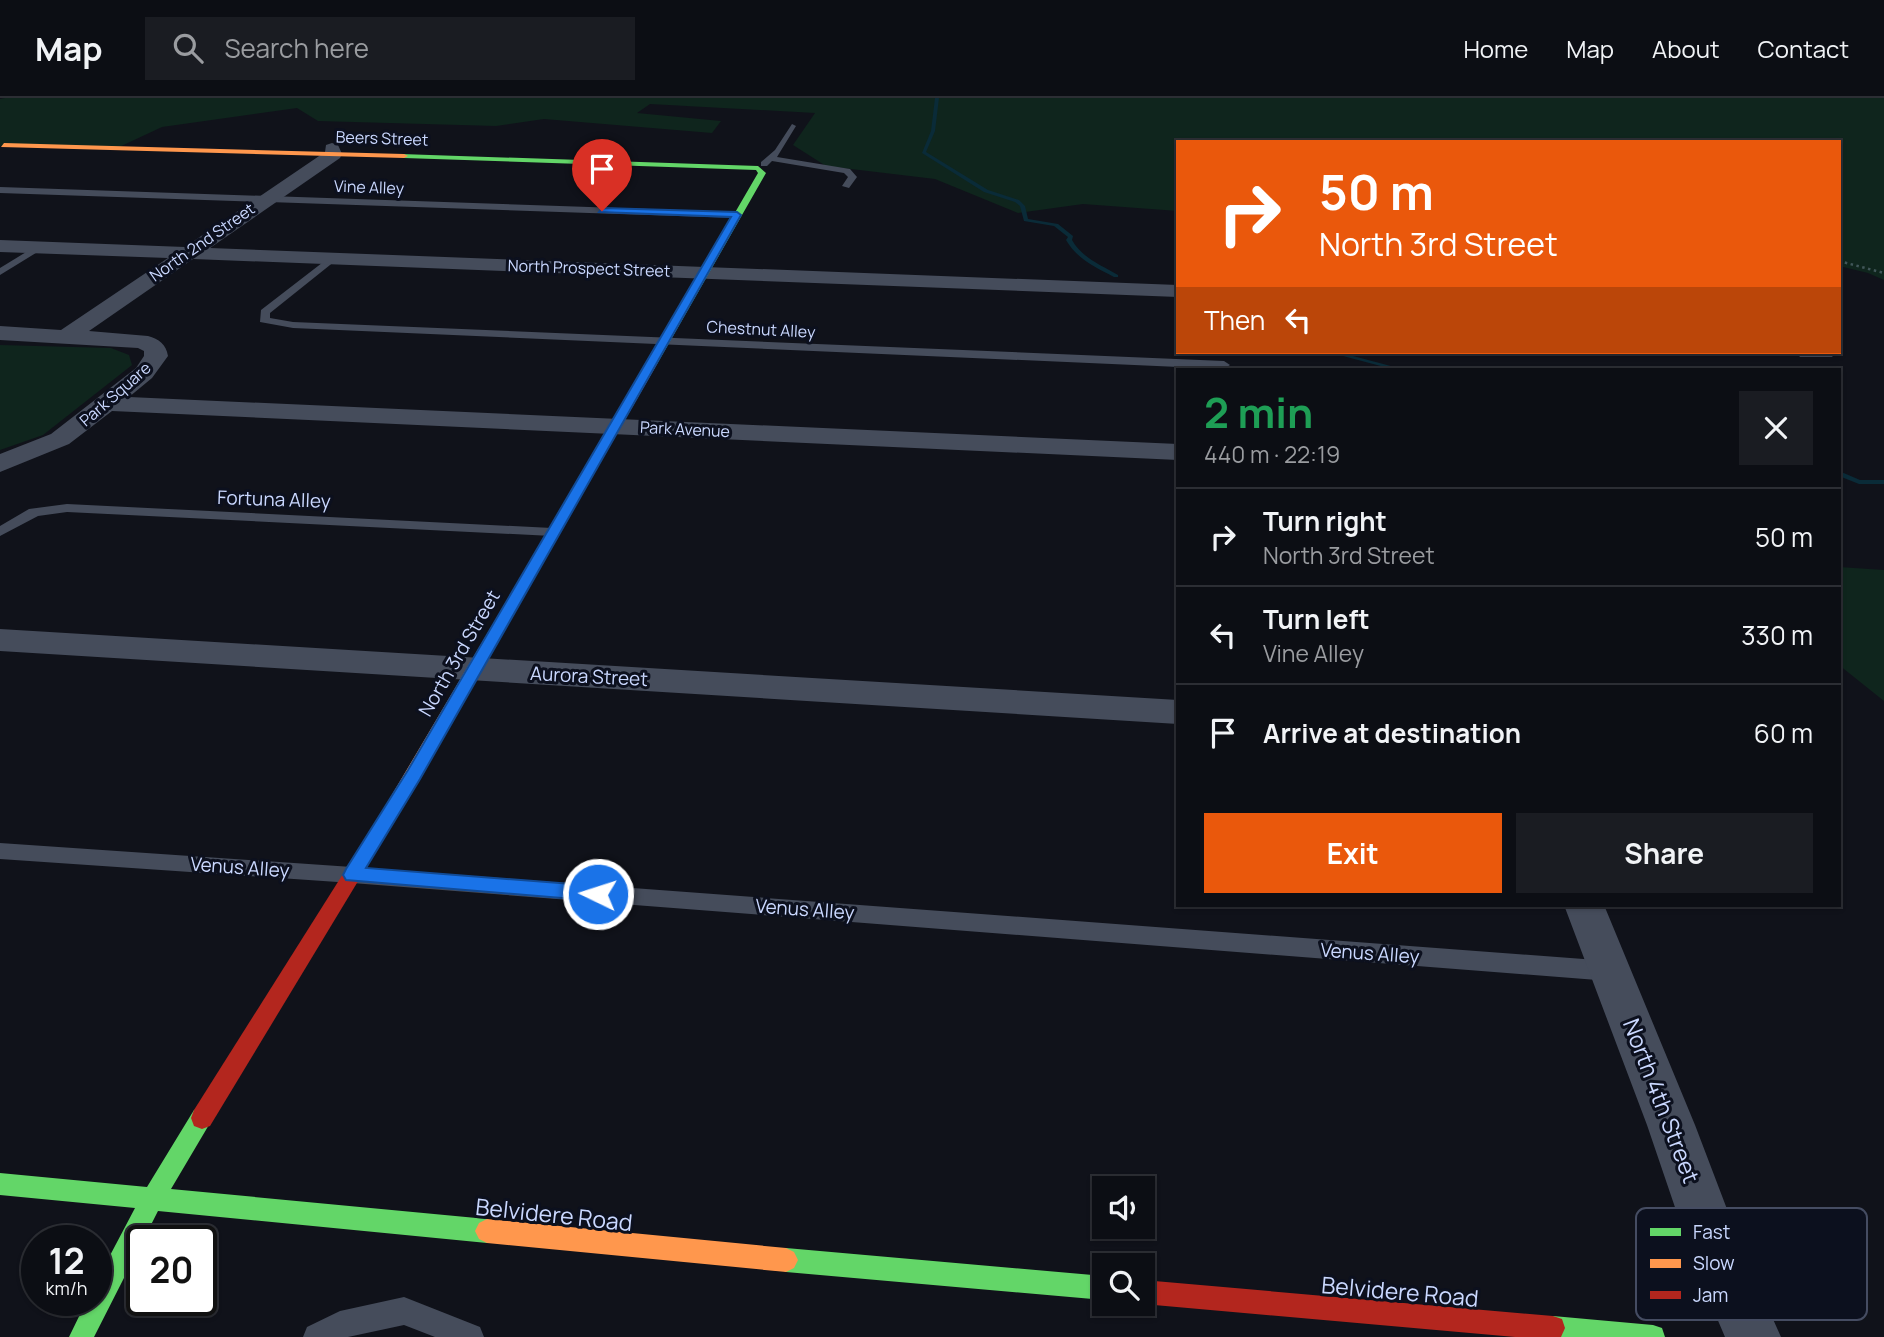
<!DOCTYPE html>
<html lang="en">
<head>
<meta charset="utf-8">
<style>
  body { margin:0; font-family:Manrope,sans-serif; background:#1a1c22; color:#f1f3f6; height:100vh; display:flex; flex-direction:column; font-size:26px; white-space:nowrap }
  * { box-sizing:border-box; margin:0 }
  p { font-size:23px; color:#9a9ca0 }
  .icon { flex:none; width:38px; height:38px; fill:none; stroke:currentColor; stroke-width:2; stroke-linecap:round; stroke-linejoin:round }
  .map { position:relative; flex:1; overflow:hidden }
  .details { position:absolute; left:1176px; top:270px; width:665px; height:539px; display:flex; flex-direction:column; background:#0c0e14; border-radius:0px; box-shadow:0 2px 5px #0004,0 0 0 2px #2c2e34 }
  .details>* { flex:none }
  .hud { position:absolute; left:1176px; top:42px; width:665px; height:214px; border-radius:0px; box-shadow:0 2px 5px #0004,0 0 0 2px #2c2e34; background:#ea580c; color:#fff; overflow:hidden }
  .controls { position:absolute; left:1092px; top:1078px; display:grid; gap:14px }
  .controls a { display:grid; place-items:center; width:63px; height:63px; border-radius:0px; background:#0c0e14; box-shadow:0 2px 5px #0004,0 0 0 2px #2c2e34; font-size:35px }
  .speed { position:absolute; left:21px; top:1127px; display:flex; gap:14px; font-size:35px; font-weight:700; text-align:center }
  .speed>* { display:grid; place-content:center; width:91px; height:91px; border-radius:50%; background:#0c0e14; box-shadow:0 2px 5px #0004,0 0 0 2px #2c2e34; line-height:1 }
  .speed small { font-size:18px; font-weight:400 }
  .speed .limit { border:4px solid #111; border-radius:10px; background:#fff; color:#111 }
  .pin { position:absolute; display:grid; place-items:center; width:60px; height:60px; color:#fff; margin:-72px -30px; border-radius:50% 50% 50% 0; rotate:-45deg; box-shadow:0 0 7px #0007 }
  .pin .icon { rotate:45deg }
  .me { position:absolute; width:77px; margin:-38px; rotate:274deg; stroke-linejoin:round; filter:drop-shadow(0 0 5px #0008) }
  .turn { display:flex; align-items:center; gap:24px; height:147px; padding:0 28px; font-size:32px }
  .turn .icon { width:91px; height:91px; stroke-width:2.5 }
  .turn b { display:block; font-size:49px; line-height:60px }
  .then { display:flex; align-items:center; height:66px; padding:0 28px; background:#0003; gap:14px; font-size:26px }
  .round { display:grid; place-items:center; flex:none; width:74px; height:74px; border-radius:0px; background:#1a1c22 }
  .summary { display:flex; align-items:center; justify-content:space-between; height:119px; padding:0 28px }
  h1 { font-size:42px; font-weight:700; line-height:52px; color:#1e9e55 }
  .action { display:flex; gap:14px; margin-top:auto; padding:14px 28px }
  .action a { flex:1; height:80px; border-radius:0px; background:#ea580c; color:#fff; font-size:28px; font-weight:700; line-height:80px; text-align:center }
  .action a+a { background:#1a1c22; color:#f1f3f6 }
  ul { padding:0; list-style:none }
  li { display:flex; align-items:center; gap:21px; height:98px; padding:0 28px; border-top:2px solid #2c2e34 }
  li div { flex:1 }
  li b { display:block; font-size:26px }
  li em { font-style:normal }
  header { display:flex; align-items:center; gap:42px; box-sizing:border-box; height:98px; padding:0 35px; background:#0c0e14; border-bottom:2px solid #2c2e34 }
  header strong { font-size:33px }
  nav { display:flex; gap:38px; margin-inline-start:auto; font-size:24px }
  .search { width:490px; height:63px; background:#1a1c22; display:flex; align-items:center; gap:18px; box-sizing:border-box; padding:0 24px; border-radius:0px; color:#9a9ca0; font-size:26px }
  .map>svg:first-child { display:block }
  .green { fill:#0f251d }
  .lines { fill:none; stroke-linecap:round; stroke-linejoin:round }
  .stream { fill:#0a2b38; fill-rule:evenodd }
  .path { stroke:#415659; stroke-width:2.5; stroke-dasharray:2.5 3.5; stroke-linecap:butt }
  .lane { fill:#454c5b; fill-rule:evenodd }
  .street { fill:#454c5b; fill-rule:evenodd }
  .fast { fill:#63d668; fill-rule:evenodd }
  .slow { fill:#ff974d; fill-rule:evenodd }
  .jam { fill:#b3261e; fill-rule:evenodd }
  .route { fill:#1a73e8; stroke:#114b97; stroke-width:2 }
  .labels { text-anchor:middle; stroke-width:6; stroke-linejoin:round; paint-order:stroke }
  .far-street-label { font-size:16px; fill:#cad8ff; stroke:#0c101e }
  .street-label { font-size:19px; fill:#cad8ff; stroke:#0c101e }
  .near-street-label { font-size:23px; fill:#cad8ff; stroke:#0c101e }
  .key { fill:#0c101e; stroke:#454c62; stroke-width:2 }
  .key-label { font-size:19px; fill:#cad8ff }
</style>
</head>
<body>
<header>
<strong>Map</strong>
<div class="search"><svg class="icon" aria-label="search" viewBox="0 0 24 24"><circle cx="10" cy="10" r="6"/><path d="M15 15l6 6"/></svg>Search here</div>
<nav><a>Home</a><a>Map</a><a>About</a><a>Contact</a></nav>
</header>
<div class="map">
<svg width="1884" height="1239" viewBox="0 0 1884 1239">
  <rect width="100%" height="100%" fill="#10121a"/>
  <!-- green -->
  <g class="green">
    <polygon points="1884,0 1884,182 1868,175 1839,168 1839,44 1178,44 1178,113 1083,106 1018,115 935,81 826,68 793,47 815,15 650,6 637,15 721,23 712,35 544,21 496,28 318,23 297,10 162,29 117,50 0,48 0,1 5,0"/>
    <polygon points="0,247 111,250 129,257 132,267 43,337 0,352"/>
    <polygon points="1839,469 1884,472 1884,603 1839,567"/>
  </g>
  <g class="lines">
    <!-- stream -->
    <g class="stream">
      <path d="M935,0h4l-4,33 -9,21 62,38 31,10 6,6 3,13 30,5 15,12 -1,4c10,18 29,25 46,35v2h-4c-19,-10 -37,-18 -48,-37l2,-3 -14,-11 -30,-5 -4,-15 -5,-4 -31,-10 -62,-39 9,-22z"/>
      <polygon points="1328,254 1338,254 1402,271 1392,271"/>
      <polygon points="1839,373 1860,382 1884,382 1884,386 1859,386 1839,378"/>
    </g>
    <!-- path -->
    <polyline class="path" points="1839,163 1884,175"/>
    <!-- lane -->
    <g class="lane">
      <polygon points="792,26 796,28 777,59 850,71 857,79 849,90 842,88 848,79 844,75 772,63 767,68 761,68 761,64 775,52"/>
      <polygon points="0,89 737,114 742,117 737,120 0,95"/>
      <polygon points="36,148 44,150 0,177 0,170"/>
      <polygon points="331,158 335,159 335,163 270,215 270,220 293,224 1224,263 1230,267 1224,271 293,230 260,224 261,212"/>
      <polygon points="67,406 552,430 559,434 552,438 67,414 38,418 0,438 0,428 29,411"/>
      <polygon points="0,745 352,769 1610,863 1618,866 1621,873 1618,880 1610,883 352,785 0,761"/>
      <polygon points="404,1199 480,1229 484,1239 435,1239 404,1227 348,1239 303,1239 307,1229 340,1213"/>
    </g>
    <!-- street -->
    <g class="street">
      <path d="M332,45l6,2 4,9 -2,4 -130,90 968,37v12l-985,-38 -104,72 59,5c11,3 18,8 20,20l-16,22 -23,19 1049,47v16l-1066,-49 -43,33 -69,28v-18l51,-20 85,-66 8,-12v-5l-6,-3 -138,-8v-14l61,4 107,-72 -168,-6v-12l185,7 140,-95 1,-7z"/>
      <polygon points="1796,254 1836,254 1832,259 1800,259"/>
      <polygon points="0,531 1178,602 1178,626 0,553"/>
      <polygon points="1564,807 1604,807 1695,1027 1746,1161 1781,1239 1725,1239 1696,1171 1647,1027"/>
    </g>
    <!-- fast -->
    <g class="fast">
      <polygon points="401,56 758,68 766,75 657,266 652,269 647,266 758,75 756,72 404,60"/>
      <polygon points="202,1009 210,1012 213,1020 171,1091 487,1121 495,1125 499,1133 495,1141 487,1145 158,1113 94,1239 69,1239 87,1202 96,1202 96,1184 135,1110 0,1097 0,1075 147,1089 194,1012"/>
      <polygon points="786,1150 1104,1178 1104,1202 786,1174 778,1170 774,1162 778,1154"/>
      <polygon points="1553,1218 1653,1227 1662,1230 1665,1239 1545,1239 1541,1230 1544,1221"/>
    </g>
    <!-- slow -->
    <g class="slow">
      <polygon points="4,45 404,56 408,58 404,60 1,49"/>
      <polygon points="648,264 657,266 389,732 383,734 377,732 374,727 377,722"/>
      <polygon points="487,1121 786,1150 794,1154 798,1162 794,1170 786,1174 487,1145 479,1141 475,1133 479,1125"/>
    </g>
    <!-- jam -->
    <g class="jam">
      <polygon points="383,720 389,722 392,727 389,732 210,1028 202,1031 194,1028 191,1020 194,1012 377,722"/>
      <polygon points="1143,1182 1553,1218 1562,1221 1565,1230 1561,1239 1515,1239 1143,1206"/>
    </g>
  </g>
  <!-- route -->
  <polygon class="route" points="602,110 737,114 741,117 420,681 366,770 598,788 605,790 607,796 605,801 598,803 346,782 343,777 346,771 408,672 731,119 599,114"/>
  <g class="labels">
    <!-- far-street labels -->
    <g class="far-street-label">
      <text transform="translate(382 40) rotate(2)" y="6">Beers Street</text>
      <text transform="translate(369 89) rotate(2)" y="6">Vine Alley</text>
      <text transform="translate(202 144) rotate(-35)" y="6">North 2nd Street</text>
      <text transform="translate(589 170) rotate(2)" y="6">North Prospect Street</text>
      <text transform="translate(761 231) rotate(3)" y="6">Chestnut Alley</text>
      <text transform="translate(115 296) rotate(-41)" y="6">Park Square</text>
      <text transform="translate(685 331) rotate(3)" y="6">Park Avenue</text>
    </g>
    <!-- street labels -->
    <g class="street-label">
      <text transform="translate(274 401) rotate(2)" y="7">Fortuna Alley</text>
      <text transform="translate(459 555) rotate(-60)" y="7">North 3rd Street</text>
      <text transform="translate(589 578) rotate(3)" y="7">Aurora Street</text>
      <text transform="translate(240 769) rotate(4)" y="7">Venus Alley</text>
      <text transform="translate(805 811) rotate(4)" y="7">Venus Alley</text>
      <text transform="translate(1370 855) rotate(4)" y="7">Venus Alley</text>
    </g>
    <!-- near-street labels -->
    <g class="near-street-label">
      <text transform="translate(1661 1003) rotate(69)" y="8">North 4th Street</text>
      <text transform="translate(554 1117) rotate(6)" y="8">Belvidere Road</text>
      <text transform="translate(1400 1194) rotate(5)" y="8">Belvidere Road</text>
    </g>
  </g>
  <!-- legend -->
  <rect x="1636" y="1110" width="231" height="112" rx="10" class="key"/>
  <rect x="1650" y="1130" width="31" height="8" fill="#63d668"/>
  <rect x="1650" y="1161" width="31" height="9" fill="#ff974d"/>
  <rect x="1650" y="1193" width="31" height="8" fill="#b3261e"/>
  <g class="key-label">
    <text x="1693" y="1141">Fast</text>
    <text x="1693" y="1172">Slow</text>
    <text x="1693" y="1204">Jam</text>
  </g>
</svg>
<div class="controls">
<a><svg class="icon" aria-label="sound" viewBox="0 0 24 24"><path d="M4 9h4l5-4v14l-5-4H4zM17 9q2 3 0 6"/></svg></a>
<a><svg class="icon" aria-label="search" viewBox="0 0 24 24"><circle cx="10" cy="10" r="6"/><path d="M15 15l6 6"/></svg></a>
</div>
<div class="speed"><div>12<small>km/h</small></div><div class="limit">20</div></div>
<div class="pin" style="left:602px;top:113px;background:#d93025"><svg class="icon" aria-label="arrive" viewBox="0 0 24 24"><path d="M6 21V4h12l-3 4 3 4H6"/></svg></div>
<svg class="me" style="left:598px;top:796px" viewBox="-20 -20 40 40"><circle r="17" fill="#1a73e8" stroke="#fff" stroke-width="3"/><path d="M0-11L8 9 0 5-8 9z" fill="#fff"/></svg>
<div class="hud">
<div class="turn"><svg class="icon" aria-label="right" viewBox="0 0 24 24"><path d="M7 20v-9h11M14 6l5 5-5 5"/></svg><div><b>50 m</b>North 3rd Street</div></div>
<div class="then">Then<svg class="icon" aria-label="left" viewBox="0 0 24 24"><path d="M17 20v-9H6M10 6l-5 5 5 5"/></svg></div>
</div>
<section class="details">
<div class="summary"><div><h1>2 min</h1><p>440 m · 22:19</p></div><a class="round"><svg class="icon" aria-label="close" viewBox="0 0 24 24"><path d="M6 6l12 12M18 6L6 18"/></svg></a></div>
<ul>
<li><svg class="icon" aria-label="right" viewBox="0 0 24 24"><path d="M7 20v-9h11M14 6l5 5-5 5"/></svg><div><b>Turn right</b><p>North 3rd Street</p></div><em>50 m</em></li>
<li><svg class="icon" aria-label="left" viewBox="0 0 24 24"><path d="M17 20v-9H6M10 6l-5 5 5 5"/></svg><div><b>Turn left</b><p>Vine Alley</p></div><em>330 m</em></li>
<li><svg class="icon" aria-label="arrive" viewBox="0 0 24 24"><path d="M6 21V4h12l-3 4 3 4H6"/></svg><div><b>Arrive at destination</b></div><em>60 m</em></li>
</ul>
<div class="action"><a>Exit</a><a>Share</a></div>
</section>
</div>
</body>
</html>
